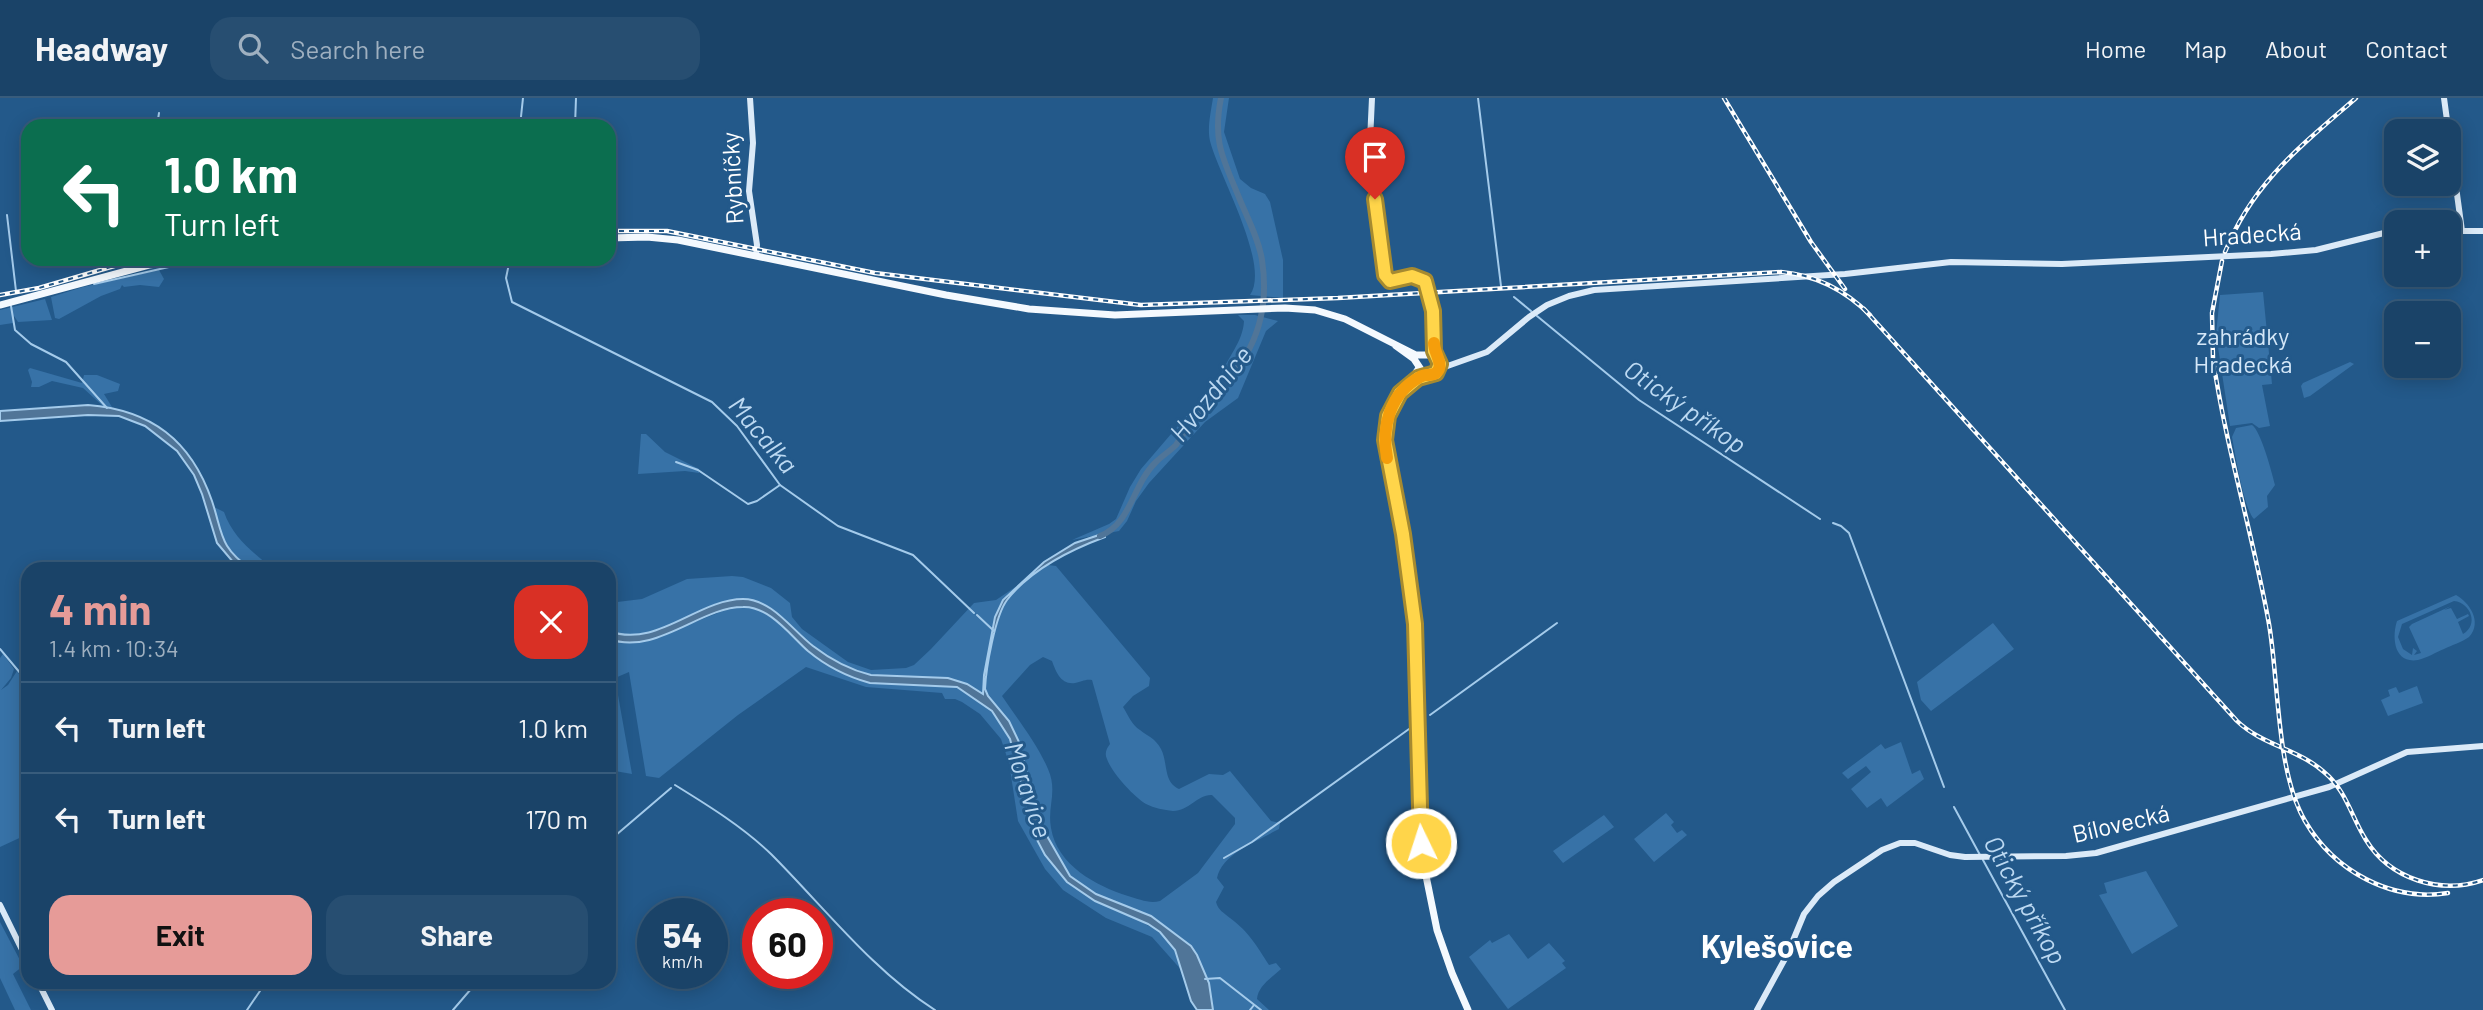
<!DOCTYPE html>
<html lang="en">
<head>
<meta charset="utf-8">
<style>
  body { margin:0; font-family:Barlow,sans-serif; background:#274e71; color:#f1f3f6; height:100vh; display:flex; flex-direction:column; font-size:26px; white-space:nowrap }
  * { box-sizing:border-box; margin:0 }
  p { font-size:23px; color:#9fb0c0 }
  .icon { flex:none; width:38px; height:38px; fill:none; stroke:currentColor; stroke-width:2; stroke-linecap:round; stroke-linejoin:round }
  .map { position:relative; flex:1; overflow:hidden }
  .drawer { position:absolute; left:21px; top:464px; width:595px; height:427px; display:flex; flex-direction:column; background:#1a4368; border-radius:21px; box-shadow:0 4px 18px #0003,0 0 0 2px #385c7c }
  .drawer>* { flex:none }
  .top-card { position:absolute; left:21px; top:21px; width:595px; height:147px; border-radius:21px; box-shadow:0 4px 18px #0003,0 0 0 2px #385c7c; background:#0b6e4f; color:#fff; overflow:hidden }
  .buttons { position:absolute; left:2384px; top:21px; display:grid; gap:14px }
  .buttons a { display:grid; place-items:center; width:77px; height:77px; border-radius:14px; background:#1a4368; box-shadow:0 4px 18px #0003,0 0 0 2px #385c7c; font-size:35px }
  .speed { position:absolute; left:637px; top:800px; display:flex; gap:14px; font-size:35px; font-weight:700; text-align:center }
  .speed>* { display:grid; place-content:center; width:91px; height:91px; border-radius:50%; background:#1a4368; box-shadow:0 4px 18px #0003,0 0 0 2px #385c7c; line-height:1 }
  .speed small { font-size:18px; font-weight:400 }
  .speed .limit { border:10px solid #d22; background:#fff; color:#111 }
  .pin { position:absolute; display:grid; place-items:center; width:60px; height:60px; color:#fff; margin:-72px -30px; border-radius:50% 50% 50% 0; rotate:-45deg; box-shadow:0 0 7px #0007 }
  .pin .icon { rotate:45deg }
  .me { position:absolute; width:77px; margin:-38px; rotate:356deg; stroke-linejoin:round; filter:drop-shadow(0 0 5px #0008) }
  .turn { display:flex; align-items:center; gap:24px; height:147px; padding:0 28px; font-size:32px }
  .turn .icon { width:91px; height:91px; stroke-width:2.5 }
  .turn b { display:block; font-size:49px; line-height:60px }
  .round { display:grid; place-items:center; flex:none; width:74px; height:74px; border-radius:21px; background:#274e71 }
  .overview { display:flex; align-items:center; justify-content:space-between; height:119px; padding:0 28px }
  h1 { font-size:42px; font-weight:700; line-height:52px; color:#e69b98 }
  .action { display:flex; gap:14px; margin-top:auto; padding:14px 28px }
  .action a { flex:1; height:80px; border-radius:21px; background:#e69b98; color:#111; font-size:28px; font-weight:700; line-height:80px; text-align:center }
  .action a+a { background:#274e71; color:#f1f3f6 }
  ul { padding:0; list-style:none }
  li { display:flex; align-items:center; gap:21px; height:91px; padding:0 28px; border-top:2px solid #385c7c }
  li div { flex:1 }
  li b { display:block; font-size:26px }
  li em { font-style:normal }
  header { display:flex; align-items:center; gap:42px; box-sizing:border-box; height:98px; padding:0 35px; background:#1a4368; border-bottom:2px solid #385c7c }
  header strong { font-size:33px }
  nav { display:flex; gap:38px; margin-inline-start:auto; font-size:24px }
  .search { width:490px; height:63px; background:#274e71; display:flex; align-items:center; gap:18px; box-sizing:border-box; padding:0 24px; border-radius:21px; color:#9fb0c0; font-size:26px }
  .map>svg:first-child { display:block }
  .green { fill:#3772a7; fill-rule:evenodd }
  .water { fill:#507598; stroke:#a4cbeb; stroke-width:2 }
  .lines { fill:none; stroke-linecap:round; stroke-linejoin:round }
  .stream { stroke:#a4cbeb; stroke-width:2 }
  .river { stroke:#507598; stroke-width:6 }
  .secondary { stroke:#dbeaf8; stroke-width:6 }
  .primary { stroke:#f4f9fe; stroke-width:7 }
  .rail-casing { stroke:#fff; stroke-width:4.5 }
  .rail { stroke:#23598a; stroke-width:2; stroke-dasharray:5; stroke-linecap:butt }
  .secondary-bridge { stroke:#dbeaf8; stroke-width:6 }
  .route-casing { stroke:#a68a30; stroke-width:18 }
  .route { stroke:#ffd54a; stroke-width:12 }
  .slow { stroke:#f59e0b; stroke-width:12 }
  .labels { text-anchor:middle; stroke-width:6; stroke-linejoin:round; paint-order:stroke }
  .street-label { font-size:24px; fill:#fff; stroke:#23598a }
  .park-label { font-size:24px; fill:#d4e7f8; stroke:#23598a }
  .water-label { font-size:26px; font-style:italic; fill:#bcd9f2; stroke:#23598a }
  .district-label { font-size:32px; font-weight:bold; fill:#fff; stroke:#23598a }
</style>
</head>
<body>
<header>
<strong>Headway</strong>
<div class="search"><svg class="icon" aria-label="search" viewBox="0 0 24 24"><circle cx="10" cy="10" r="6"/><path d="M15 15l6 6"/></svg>Search here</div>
<nav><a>Home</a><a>Map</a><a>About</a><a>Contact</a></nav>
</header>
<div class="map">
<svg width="2483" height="912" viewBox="0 0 2483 912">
  <rect width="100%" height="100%" fill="#23598a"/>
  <!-- green -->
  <g class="green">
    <path d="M1213,0h16l-5,34 16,47 11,9 14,6 5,8 13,58v38l-33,-3c21,-30 -31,-119 -40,-154 -3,-13 1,-30 3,-43z"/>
    <polygon points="159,172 164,181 159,189 140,187 124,189 122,187 120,191 101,198 59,221 55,220 51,199 83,189"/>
    <polygon points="2263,194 2272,286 2262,287 2270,328 2259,330 2252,325 2230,328 2216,236 2220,197"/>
    <polygon points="45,201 52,222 18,224 14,218 13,225 0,227 0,212"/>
    <path d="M1238,217h17l23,6 -12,10 -28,67 -33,24 -56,61 -13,18 -9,20 -8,10 -47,9 37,-16 7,-5 14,-32 11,-18 79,-92c7,-19 23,-35 24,-56z"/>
    <polygon points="2350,264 2354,266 2310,298 2304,300 2301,288 2303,285"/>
    <polygon points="30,270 82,285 84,277 97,277 120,286 118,293 104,296 112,309 103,308 83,290 52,283 39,289 31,289 32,284 28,272"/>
    <path d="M2252,327c9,6 20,48 23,60l-8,11 1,11 -14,12c-10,-10 -19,-66 -22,-82l4,-9z"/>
    <polygon points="641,336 646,336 665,354 699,371 699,375 685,373 638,376"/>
    <path d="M214,409l10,5c9,26 29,40 49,57h-22c-25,-18 -31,-33 -37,-62z"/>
    <path d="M1048,467l8,1 94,112 -1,8 -16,10 -10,11c5,8 9,18 17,23 9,7 15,8 21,19 7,13 2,33 18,40l30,-15 14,1 7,-4 41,50 9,2 -1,6 -4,2c-19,11 -53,23 -58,47l7,9 -8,15c2,8 8,11 14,16 20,15 26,27 39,47l7,-2 5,6c-10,9 -23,17 -24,30l12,11h-56l-4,-27 -12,-28 -6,-9 -40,-30 -55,-22 -26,-18 -31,-54 -20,-80 -10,-21 -26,-26 -16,-11 -19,-6 -77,-3c-21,-5 -41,-16 -58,-29 -21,-16 -41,-47 -70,-47 -45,0 -87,50 -134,32v-28l33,-4 45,-20 45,-3 11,1 28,11 19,15 2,14 10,12 46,33 23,8 35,-2 8,-3 17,-16 43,-46 22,-3zM1043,559l9,4c4,11 9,24 23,22 7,-1 9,-4 17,-3l18,64c-3,4 -6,9 -3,15 5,14 26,37 39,45 8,4 18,6 27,7 16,0 25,-17 39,-16l23,23v6l-37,49 -38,28c-11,3 -21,-2 -32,-5 -32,-10 -71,-31 -77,-68 -4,-22 7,-36 -3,-59 -11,-26 -30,-49 -46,-73l28,-31z"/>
    <path d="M2456,497c13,7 27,27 13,42 -7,5 -17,8 -25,12 -8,3 -17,9 -26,11 -25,4 -26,-24 -21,-39zM2454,503c17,2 25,24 9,33l-5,-12 11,-6 -1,-2 -11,5 -6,-11 -7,2 7,-4 -39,18 -3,3 12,26 -7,2 3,-4 -4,-3 -1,7 -9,-6 -5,-12 4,-13z"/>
    <path d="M745,508c27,5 42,28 62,44 17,13 43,27 63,33l87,4 35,24 18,28 25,97 10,19 22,27 93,50 15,18 9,23 -32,-36 -46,-19 -43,-28 -18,-21 -27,-48 -9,-58 -8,-24 -21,-25 -18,-12 -7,-3h-10l-3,-6 -76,-6 -60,-20 -68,48 -79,63 -13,-2 -17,-104 -14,6 17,96 -23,-4v-98l4,-2 -1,-9h-3v-22l7,2 43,-5 64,-25z"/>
    <polygon points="1993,525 2014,551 1931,613 1921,602 1917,584"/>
    <path d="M3,556l11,15 -3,9 -10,12 7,-5 9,-14 5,8c-2,11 1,26 6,36v119l-28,13v-189z"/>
    <polygon points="2417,588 2423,605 2388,618 2381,602 2390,598 2388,592 2396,589 2399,595"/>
    <polygon points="1901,644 1912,676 1920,672 1924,681 1887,709 1881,700 1867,710 1851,691 1871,674 1866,668 1848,681 1842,675 1881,646 1885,651"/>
    <polygon points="1666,715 1674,724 1671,727 1677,735 1682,732 1687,737 1654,764 1634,741"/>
    <polygon points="1604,717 1614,729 1563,765 1553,753"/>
    <polygon points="2146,773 2178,828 2132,856 2099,797 2107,795 2104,785"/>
    <polygon points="0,824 23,868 13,876 31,912 15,912 0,880"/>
    <polygon points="1509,836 1528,861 1549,845 1565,863 1562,865 1566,870 1508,911 1469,859 1490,842 1492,845"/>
  </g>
  <!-- water -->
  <g class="water">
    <path d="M88,307c63,5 103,35 124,96 11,33 7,46 39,68h-12l-22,-26 -15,-49 -8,-19 -17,-24 -32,-25 -26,-10 -31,-1 -88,6v-10z"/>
    <path d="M1105,435v4c-35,13 -74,32 -98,63 -12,16 -21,68 -22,89l3,7 21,25 10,21 20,80 31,54 26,18 55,22 40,30 6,9 12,28 4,27h-16l-6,-9 -16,-51 -15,-18 -12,-8 -53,-23 -28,-19 -22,-27 -10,-19 -25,-97 -18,-28 -35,-24 -87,-4c-22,-6 -44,-17 -62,-32 -18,-16 -39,-45 -65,-44 -43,0 -87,49 -134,32v-8c47,18 89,-32 134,-32 29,0 49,31 70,47 17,13 37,24 58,29l77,3 19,6 16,10 1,-19 11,-58 8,-17 41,-38 31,-19z"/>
  </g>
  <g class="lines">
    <!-- stream -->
    <g class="stream">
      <polyline points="1478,0 1501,188"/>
      <polyline points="157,28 159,15"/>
      <polyline points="520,28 523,0"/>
      <polyline points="575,28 576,0"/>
      <polyline points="7,117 16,193"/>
      <polyline points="510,161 506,180 512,204 712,304 737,328 780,387 838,428 913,457 974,515"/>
      <polyline points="94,186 182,166 293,161"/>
      <polyline points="1514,199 1531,213"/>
      <polyline points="11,208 15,232 31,246 66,264 107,310"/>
      <polyline points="1537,218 1639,302 1820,421"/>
      <polyline points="676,364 698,372 748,406 757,403 780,387"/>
      <polyline points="1833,425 1841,428 1849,435 1944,689"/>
      <polyline points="977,517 994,533"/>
      <polyline points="0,551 21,576 21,603 28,621"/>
      <polyline points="1430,617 1557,525"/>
      <path d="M675,687c34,21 68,42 96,69 52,52 102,117 164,156"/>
      <polyline points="1954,709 1980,757"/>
      <polyline points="609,743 671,690"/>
      <polyline points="1224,760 1252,744 1409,631"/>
      <polyline points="1983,762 2065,912"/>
      <polyline points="1205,881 1220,880 1261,912"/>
      <polyline points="247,912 260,893 263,884"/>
      <polyline points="453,912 477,884"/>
      <polyline points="1250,912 1254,907"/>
    </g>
    <!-- river -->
    <path class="river" d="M1100,438c32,-13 32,-51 56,-74 6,-6 14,-11 20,-17 6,-9 11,-18 19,-26 46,-50 78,-87 67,-159 -3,-20 -14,-41 -22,-60 -16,-40 -28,-57 -19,-102"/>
    <!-- secondary -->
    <g class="secondary">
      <polyline points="750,0 753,45 749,93 757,147 756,158"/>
      <path d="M1372,0l-3,64 16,113 6,6c16,-3 30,-10 37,9"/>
      <polyline points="2444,0 2462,133"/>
      <polyline points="2448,133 2483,133"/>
      <polyline points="1430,198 1436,259"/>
      <polyline points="1439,271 1487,254 1529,219 1547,207 1569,198 1594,192 1845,176 1951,164 2062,166 2271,156 2316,152 2396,132"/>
      <polyline points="0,807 28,864"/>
      <polyline points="38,884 52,912"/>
      <polyline points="1757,912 1787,857 1804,816 1818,798 1834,784 1882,752 1900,745 1915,745 1950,757 1965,759 2066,758 2096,755 2329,689 2407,654 2483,648"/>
    </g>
    <!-- primary -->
    <g class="primary">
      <polyline points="609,140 647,139 678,142 946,197 1029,211 1115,217 1285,210 1315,212 1345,221 1416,257 1433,257 1439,264 1438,272 1432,277 1424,276 1414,261 1396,248"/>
      <polyline points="0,207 149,167 192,161"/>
      <polyline points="1419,270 1392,310 1386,327 1385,346 1403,436 1415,526 1418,591 1418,709 1424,768 1437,832 1452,875 1468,912"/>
    </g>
    <!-- rail casing -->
    <g class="rail-casing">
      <g id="rail">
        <polyline points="1724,0 1811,144 1845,191"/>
        <path d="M609,133h58l208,42 266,32 197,-7 443,-26c35,3 64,18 89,43"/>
        <path d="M2225,154c28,-70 77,-107 131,-154"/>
        <path d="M2222,163l-10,52 1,46c13,89 40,176 56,265 10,58 7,147 36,197 29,50 86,81 143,72"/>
        <polyline points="0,197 39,190 138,161"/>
        <path d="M1864,211l373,412c25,24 61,28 87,51 22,18 27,44 42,68 24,39 74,55 117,40"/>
      </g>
    </g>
    <!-- rail -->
    <use href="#rail" class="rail"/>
    <!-- secondary-bridge -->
    <polyline class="secondary-bridge" points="1428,192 1430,198"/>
  </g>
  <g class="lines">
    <!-- route casing -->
    <g class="route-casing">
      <polyline id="route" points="1375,101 1385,177 1390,183 1412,178 1425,183 1433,213 1434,253 1440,266 1436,275 1418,280 1400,295 1388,318 1385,342 1403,436 1415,526 1421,745"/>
    </g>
    <!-- route -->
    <use href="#route" class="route"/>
    <!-- slow -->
    <path class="slow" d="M1387,360c-6,-31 3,-65 33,-81 6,-4 15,1 19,-8 3,-7 -5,-17 -5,-26"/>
  </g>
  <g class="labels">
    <!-- street labels -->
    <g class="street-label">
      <text transform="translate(733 80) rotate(-93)" y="8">Rybníčky</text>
      <text transform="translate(2252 137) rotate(-4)" y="8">Hradecká</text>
      <text transform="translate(2121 726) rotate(-13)" y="8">Bílovecká</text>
    </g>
    <!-- park labels -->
    <g class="park-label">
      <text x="2243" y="247">zahrádky<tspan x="2243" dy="28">Hradecká</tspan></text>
    </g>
    <!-- water labels -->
    <g class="water-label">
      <text transform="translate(1211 296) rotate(-51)" y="9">Hvozdnice</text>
      <text transform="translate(1685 309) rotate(35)" y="9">Otický příkop</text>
      <text transform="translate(763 337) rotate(50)" y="9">Macalka</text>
      <text transform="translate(1028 692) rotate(72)" y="9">Moravice</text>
      <text transform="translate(2025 802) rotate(61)" y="9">Otický příkop</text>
    </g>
    <!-- district labels -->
    <g class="district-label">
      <text x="1777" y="860">Kylešovice</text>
    </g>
  </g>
</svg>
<div class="buttons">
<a><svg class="icon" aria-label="layers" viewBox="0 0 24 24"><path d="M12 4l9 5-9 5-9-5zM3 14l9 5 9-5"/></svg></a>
<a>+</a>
<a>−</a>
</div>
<div class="speed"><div>54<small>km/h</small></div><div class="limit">60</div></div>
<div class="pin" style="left:1375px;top:101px;background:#d93025"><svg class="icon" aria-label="arrive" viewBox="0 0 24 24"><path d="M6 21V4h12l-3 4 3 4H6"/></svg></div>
<svg class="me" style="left:1421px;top:745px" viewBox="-20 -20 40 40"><circle r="17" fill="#ffd54a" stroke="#fff" stroke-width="3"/><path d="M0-11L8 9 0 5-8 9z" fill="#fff"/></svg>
<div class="top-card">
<div class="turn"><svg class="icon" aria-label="left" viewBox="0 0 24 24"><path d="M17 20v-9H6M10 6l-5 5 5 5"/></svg><div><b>1.0 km</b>Turn left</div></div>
</div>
<section class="drawer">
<div class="overview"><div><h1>4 min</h1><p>1.4 km · 10:34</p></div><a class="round" style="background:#d93025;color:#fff"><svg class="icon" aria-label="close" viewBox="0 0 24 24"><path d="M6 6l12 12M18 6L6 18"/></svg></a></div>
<ul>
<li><svg class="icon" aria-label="left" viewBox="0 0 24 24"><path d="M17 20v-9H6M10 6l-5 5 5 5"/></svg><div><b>Turn left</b></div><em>1.0 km</em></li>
<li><svg class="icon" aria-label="left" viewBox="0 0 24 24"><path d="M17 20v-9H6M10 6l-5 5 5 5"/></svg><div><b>Turn left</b></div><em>170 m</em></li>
</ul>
<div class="action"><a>Exit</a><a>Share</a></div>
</section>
</div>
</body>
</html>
